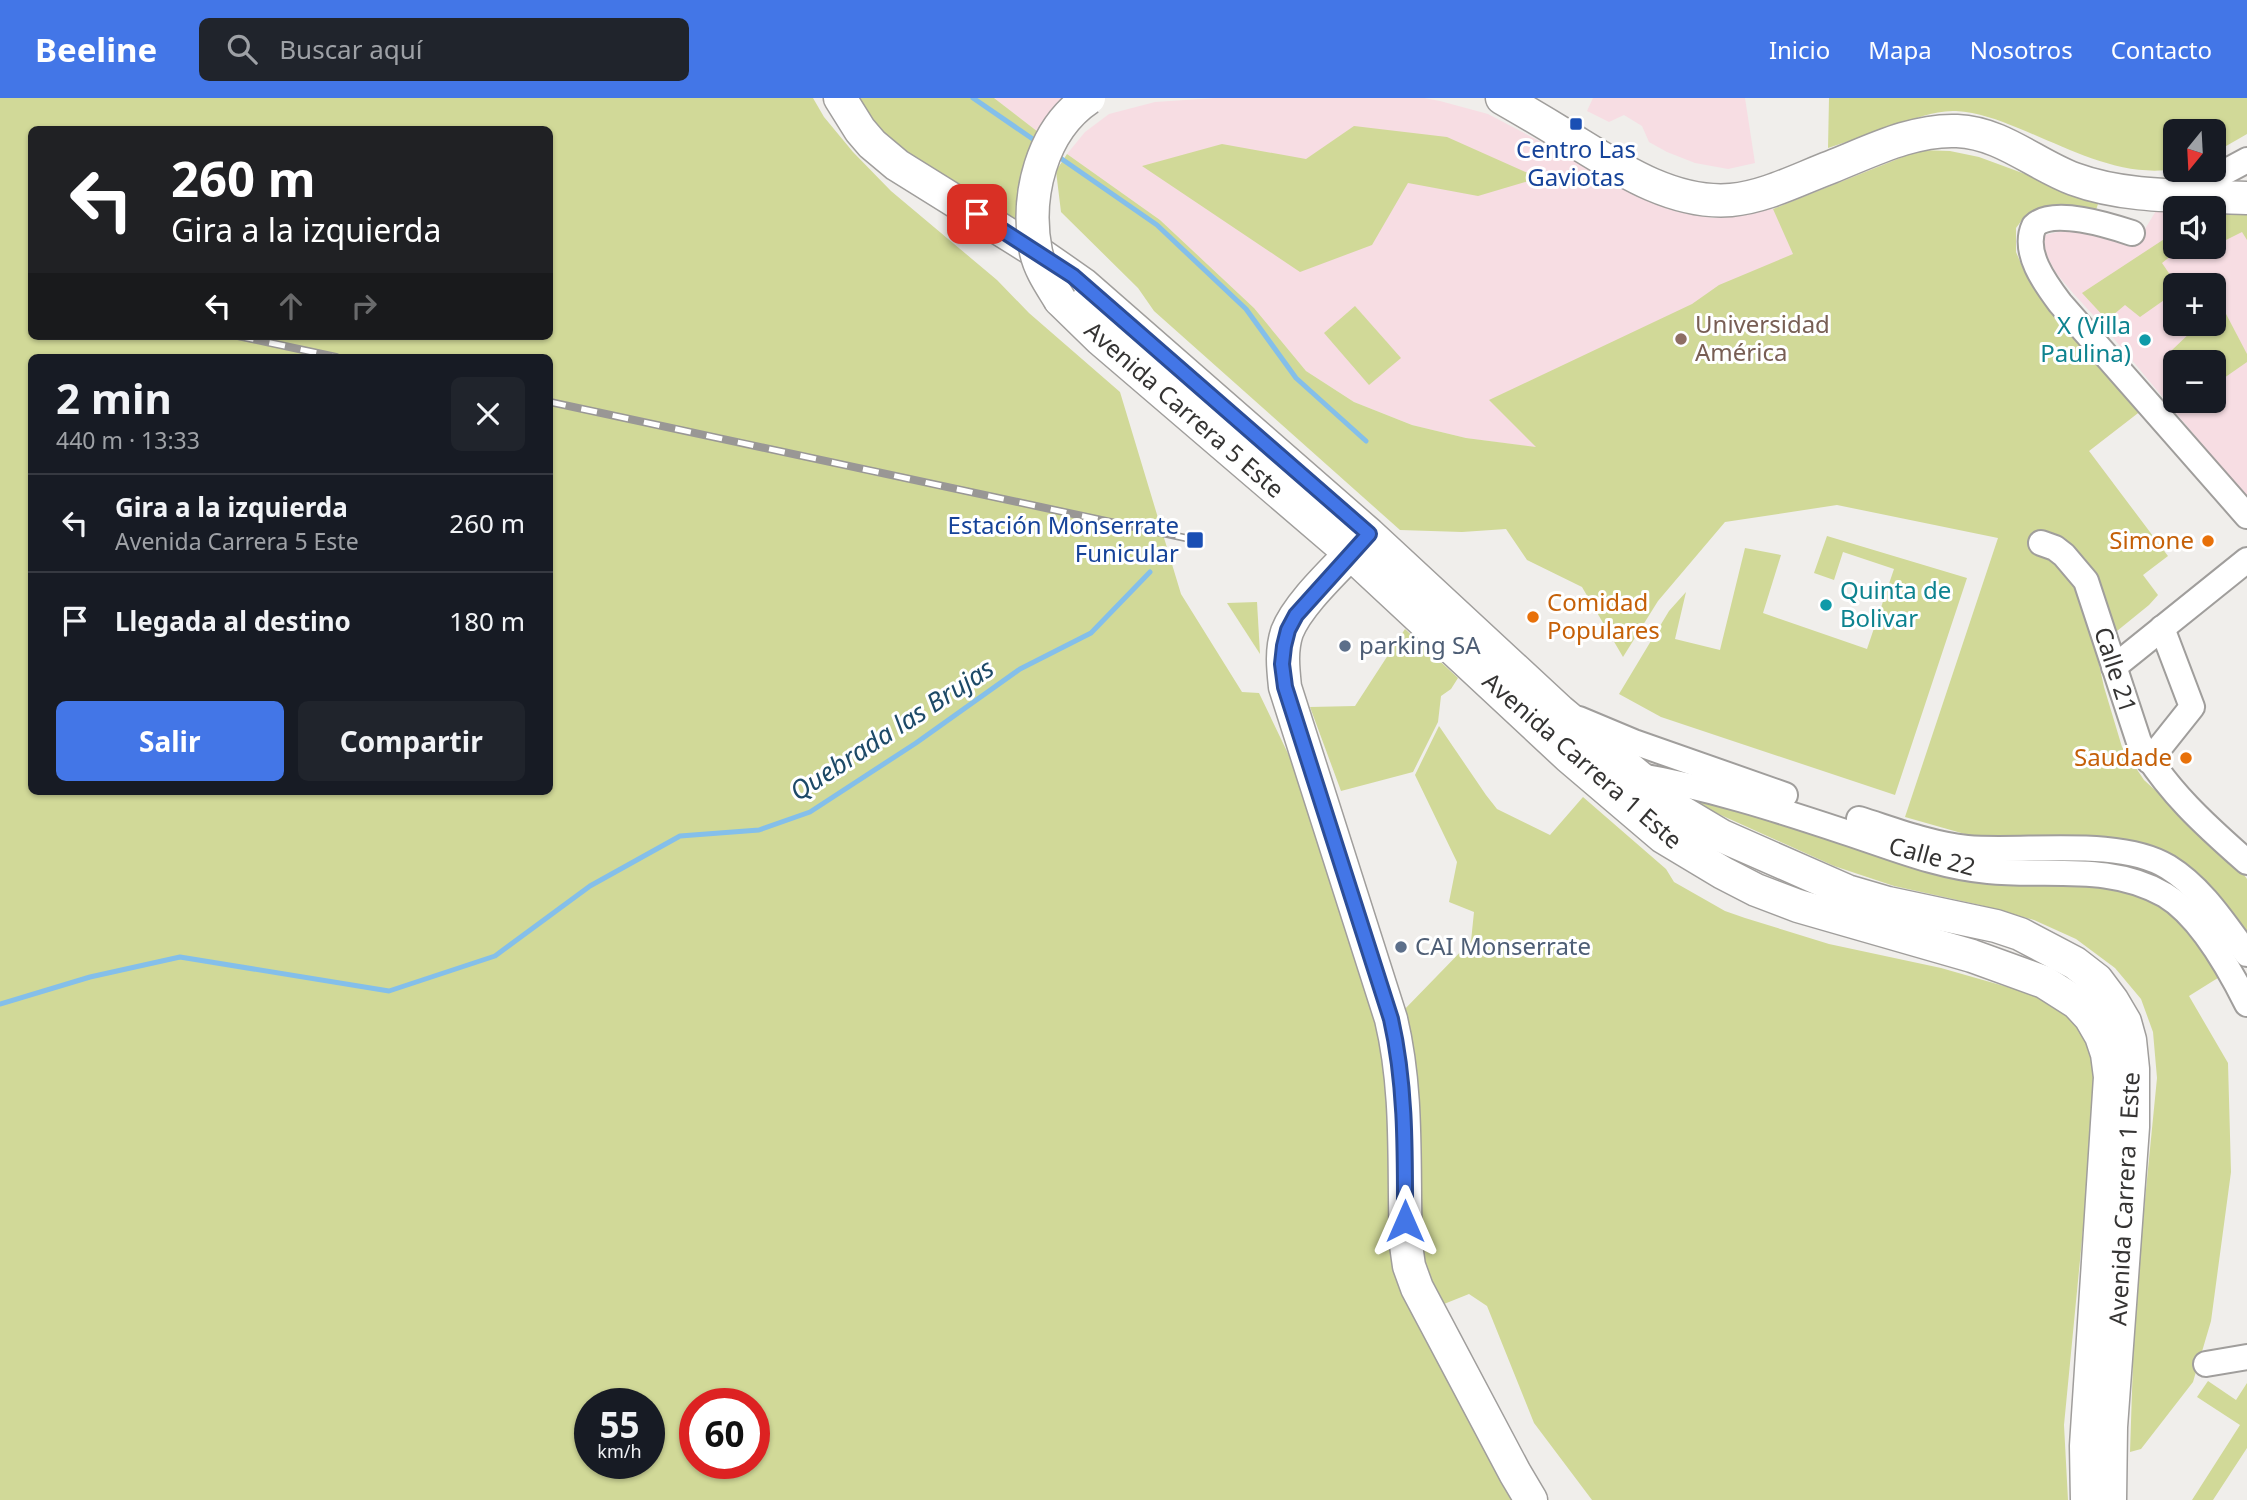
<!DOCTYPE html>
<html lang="es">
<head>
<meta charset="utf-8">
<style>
  body { margin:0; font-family:"Noto Sans",sans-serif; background:#20242c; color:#f1f3f6; height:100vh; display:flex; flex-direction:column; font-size:26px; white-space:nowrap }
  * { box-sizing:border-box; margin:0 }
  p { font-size:23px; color:#9ea1a6 }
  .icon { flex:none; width:38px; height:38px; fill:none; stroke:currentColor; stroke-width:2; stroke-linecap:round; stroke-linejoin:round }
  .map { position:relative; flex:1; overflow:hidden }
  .drawer { position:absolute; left:28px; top:256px; width:525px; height:441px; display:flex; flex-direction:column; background:#171b24; border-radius:10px; box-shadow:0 2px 5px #0004 }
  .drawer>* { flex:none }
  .hud { position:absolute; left:28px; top:28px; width:525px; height:214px; border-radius:10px; box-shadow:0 2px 5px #0004; background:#202124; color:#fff; overflow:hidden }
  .needle { width:46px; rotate:198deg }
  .controls { position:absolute; left:2163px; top:21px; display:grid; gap:14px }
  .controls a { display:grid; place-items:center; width:63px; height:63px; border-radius:10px; background:#171b24; box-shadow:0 2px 5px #0004; font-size:35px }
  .speed { position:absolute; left:574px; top:1290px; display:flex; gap:14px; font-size:35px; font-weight:700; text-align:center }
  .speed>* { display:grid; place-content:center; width:91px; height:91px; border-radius:50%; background:#171b24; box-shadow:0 2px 5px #0004; line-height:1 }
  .speed small { font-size:18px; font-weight:400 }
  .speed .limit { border:10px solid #d22; background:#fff; color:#111 }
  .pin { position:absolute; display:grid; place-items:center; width:60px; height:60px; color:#fff; margin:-30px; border-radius:14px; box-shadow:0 4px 10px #0006 }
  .me { position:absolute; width:77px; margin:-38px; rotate:0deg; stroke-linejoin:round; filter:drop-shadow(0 0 5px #0008) }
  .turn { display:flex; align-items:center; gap:24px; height:147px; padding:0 28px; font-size:32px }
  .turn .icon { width:91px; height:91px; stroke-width:2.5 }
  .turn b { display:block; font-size:49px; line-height:60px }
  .lanes { display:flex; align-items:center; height:66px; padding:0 28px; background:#0003; justify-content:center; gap:35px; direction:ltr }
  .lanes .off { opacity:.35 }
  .round { display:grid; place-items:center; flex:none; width:74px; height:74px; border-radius:10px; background:#20242c }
  .head { display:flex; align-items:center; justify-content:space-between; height:119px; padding:0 28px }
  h1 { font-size:42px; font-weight:700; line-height:52px }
  .cta { display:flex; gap:14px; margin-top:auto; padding:14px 28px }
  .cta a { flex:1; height:80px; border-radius:10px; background:#4376e7; color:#fff; font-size:28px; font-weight:700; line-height:80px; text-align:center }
  .cta a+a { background:#20242c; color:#f1f3f6 }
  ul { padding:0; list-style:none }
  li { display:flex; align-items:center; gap:21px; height:98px; padding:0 28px; border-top:2px solid #363941 }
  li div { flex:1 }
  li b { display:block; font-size:26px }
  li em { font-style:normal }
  header { display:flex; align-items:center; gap:42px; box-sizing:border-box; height:98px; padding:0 35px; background:#4376e7; color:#fff }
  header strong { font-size:33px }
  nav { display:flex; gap:38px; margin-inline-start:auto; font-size:24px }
  .search { width:490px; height:63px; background:#20242c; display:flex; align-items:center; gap:18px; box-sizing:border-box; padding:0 24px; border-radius:10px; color:#9ea1a6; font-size:26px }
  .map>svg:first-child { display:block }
  .education { fill:#f7dde3; fill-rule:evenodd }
  .green { fill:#d1d998; fill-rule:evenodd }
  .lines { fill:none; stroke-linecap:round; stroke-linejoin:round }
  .stream { stroke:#84bfea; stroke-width:5 }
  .minor-casing { stroke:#a09e9c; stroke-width:28 }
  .major-casing { stroke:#a09e9c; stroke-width:35 }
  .minor { stroke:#fff; stroke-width:24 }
  .major { stroke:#fff; stroke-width:32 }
  .rail-casing { stroke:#999795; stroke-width:8 }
  .rail { stroke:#fff; stroke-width:5; stroke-dasharray:16; stroke-linecap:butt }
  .major-bridge-casing { stroke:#a09e9c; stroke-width:35; stroke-linecap:butt }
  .major-bridge { stroke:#fff; stroke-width:32 }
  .route-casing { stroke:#2c4d96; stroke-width:18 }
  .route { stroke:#4376e7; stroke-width:12 }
  .transit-dot { fill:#1a4fb4; stroke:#fff; stroke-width:2.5 }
  .education-dot { fill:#8d6e63; stroke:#fff; stroke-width:2.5 }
  .culture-dot { fill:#0f9aa8; stroke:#fff; stroke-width:2.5 }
  .food-dot { fill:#e8710a; stroke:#fff; stroke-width:2.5 }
  .service-dot { fill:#5c6f8a; stroke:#fff; stroke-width:2.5 }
  .labels { text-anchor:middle; stroke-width:6; stroke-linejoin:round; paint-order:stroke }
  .transit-label { font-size:24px; fill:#164399; stroke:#fff }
  .education-label { font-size:24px; fill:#785e54; stroke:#fff; text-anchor:start }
  .culture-label { font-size:24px; fill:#0d838f; stroke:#fff; text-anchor:end }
  .street-label { font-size:24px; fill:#353433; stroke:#fff }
  .food-label { font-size:24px; fill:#c56008; stroke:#fff; text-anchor:end }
  .service-label { font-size:24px; fill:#4e5e75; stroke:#fff; text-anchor:start }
  .water-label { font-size:26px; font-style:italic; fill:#1c4967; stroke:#fff }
</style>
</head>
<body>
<header>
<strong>Beeline</strong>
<div class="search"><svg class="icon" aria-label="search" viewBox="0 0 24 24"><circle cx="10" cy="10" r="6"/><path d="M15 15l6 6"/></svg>Buscar aquí</div>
<nav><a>Inicio</a><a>Mapa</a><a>Nosotros</a><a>Contacto</a></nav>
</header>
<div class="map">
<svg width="2247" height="1402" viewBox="0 0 2247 1402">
  <rect width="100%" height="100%" fill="#f0eeeb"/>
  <!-- education -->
  <g class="education">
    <polygon points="994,0 1069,0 1042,37"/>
    <polygon points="1215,0 1424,0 1440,3 1488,16 1661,107 1678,114 1713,120 1773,111 1920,52 2142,312 2089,353 2113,385 1538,350 1466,340 1412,327 1354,304 1306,273 1254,210 1160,122 1067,56 1085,34 1109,16 1155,4"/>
    <polygon points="1593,0 1745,0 1755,65 1728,71 1695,65 1667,54 1649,44 1642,28 1624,17 1609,24 1587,13"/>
    <path d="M2159,108l88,3v289l-142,-170 -33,-36 -16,-19 -12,-23 -2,-9 3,-6 42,-10 50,17zM2175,110h39v39h-39zM2175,187h39v39h-39zM2175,264h39v39h-39z"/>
  </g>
  <!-- green -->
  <g class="green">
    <path d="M0,0h813l11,19 29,35 38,39 106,89 32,33 91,79 61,202 61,98 17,1 35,73 40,130 43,123 12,56 4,126 129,299h-1522zM32,32h518v206h-518zM32,259h518v434h-518zM590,1306h59v59h-59zM695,1306h59v59h-59z"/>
    <polygon points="858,0 994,0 1042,37 1021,130 878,35"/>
    <path d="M1829,0h418v36l-33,19v-22h-39v38c-55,9 -107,-21 -157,-41 -20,-8 -40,-16 -62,-17 -21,-1 -42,8 -62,15 -22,7 -44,15 -66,22z"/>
    <polygon points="1354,28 1447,39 1539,80 1478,98 1408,85 1372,147 1300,174 1142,68 1222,46 1306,61"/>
    <polygon points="1920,52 1950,53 1979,59 2099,103 2096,112 2086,117 2036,111 2025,118 2016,130 2016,154 2025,175 2142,312 2089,353 2168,458 2143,477 2158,497 2149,507 2101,546 2097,557 2104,589 2122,649 2144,682 2236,766 2247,781 2247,842 2168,760 1986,742 1905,719 1998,440 1837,407 1725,424 1658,503 1623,559 1582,489 1527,462 1506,431 1462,434 1400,432 1154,213 1138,190 1061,114 1056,73 1067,56 1160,122 1254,210 1306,273 1354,304 1412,327 1466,340 1536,349 1489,302 1692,206 1719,187 1793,156 1773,111"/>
    <polygon points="2214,115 2247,117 2247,142 2242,134 2214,148"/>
    <polygon points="2175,134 2175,149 2182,149 2162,165 2177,187 2175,187 2175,210 2167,200 2140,219 2125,207 2107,222 2082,195"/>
    <polygon points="2214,193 2247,256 2247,264 2214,287 2214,264 2180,264 2171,253 2193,232 2188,226 2214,226"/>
    <polygon points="1355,208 1401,260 1369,287 1324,235"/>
    <polygon points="1827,438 1967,480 1895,697 1661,619 1619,596 1669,513 1686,494 1675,541 1720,552 1745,450 1781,457 1763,515 1867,551 1894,471 1843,454 1834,482 1814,475"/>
    <polygon points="1257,504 1260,556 1227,505"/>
    <polygon points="1405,531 1458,580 1451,591 1441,598 1438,624 1413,674 1341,693 1310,609 1355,608"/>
    <polygon points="1439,628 1486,697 1497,711 1550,737 1583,699 1666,771 1674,784 1725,813 1745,820 1829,846 1941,870 2032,896 2064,913 2089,946 2097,987 2064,1327 2068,1402 1592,1402 1534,1325 1487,1208 1469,1196 1444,1206 1423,1188 1402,914 1471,843 1474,814 1449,804 1457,764 1415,677"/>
    <polygon points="1683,700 2115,785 2186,821 2221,878 2189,898 2228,965 2231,1074 2211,1223 2193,1284 2141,1351 2130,1354 2135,1203 2157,980 2153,934 2141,901 2115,870 2076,841 2034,822 1980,807 1894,788 1834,768"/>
    <polygon points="2208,1283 2236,1302 2247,1285 2247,1350 2213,1402 2192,1402 2240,1327 2197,1299"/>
  </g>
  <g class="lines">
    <!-- stream -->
    <g class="stream">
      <polyline points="973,0 1040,46"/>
      <polyline points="1056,57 1157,127 1246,211 1296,280 1366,343"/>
      <polyline points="0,906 90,879 180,859 389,893 495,858 590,788 680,738 759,732 810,714 916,645 1020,571 1091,535 1150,474"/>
    </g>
    <!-- minor casing -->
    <g class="minor-casing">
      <g id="minor">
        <polyline points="2182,97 2247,62"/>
        <path d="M2132,135c-21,-7 -80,-26 -98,-7 -12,26 11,57 26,77l187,213"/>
        <path d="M2041,445l14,5 9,7 22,26 53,161c27,48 67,84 108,120"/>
        <polyline points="2114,569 2247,462"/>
        <polyline points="1579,621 1634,644 1785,697"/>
        <polyline points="2149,663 2192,609 2162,530"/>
        <path d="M1635,677c72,12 141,34 210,57 46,15 94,35 143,39 60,6 122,-8 177,24 35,21 64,73 82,109"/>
        <path d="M1859,721c35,11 71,25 108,29 58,5 152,-11 201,19 34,21 56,56 79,87"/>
        <polyline points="2206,1266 2247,1259"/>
      </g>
    </g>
    <!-- major casing -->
    <g class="major-casing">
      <g id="major">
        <polyline points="840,0 860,32 872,46 897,67 1040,156 1083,186 1369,436 1560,613 1680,713 1722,738 1847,793 1888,805 1996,828 2020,836 2075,865 2097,882 2112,902 2125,924 2130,942 2133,971 2133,1029 2111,1329 2110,1402"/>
        <path d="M1502,0c21,12 43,25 64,38 49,30 105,69 165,64 34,-3 68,-21 100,-33 40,-16 83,-38 126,-36 45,2 77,33 117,48 54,20 117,16 173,19"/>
        <polyline points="1060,202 1100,241 1351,456 1569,659 1663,739 1723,775 1756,792 1798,808 1972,858 2044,884 2077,905 2090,919 2101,938 2107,956 2110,979 2086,1348 2087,1402"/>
        <path d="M1365,440c-22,25 -66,63 -78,94 -6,18 -4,36 -2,55l106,332c18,75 12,150 15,226l3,21 8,22 98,185 16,27"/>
      </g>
    </g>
    <!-- minor -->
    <use href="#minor" class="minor"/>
    <!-- major -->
    <use href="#major" class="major"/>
    <!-- rail casing -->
    <g class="rail-casing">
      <g id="rail">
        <polyline points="238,238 336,259"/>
        <polyline points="550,304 1195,442"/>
      </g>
    </g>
    <!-- rail -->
    <use href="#rail" class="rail"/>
    <!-- major-bridge casing -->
    <g class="major-bridge-casing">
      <path id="major-bridge" d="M1060,202c-9,-15 -20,-30 -24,-48 -11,-55 5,-122 53,-154"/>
    </g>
    <!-- major-bridge -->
    <use href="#major-bridge" class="major-bridge"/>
  </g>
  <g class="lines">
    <!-- route casing -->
    <g class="route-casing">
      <path id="route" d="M977,116l96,62 296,258 -73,81 -8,15 -4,16 -2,18 3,23 106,332c15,66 14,134 14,202"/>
    </g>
    <!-- route -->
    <use href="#route" class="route"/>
  </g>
  <!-- markers -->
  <g class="transit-dot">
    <rect x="1569" y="19" width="14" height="14" rx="3.5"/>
    <rect x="1186" y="433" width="18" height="18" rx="3.5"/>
  </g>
  <circle class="education-dot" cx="1681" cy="241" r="7"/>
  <g class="culture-dot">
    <circle cx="2145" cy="242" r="7"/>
    <circle cx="1826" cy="507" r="7"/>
  </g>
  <g class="food-dot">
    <circle cx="2208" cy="443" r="7"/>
    <circle cx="1533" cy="519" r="7"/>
    <circle cx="2186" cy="660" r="7"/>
  </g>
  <g class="service-dot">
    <circle cx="1345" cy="548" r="7"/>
    <circle cx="1401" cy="849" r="7"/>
  </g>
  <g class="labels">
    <!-- transit labels -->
    <g class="transit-label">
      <text x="1576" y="60">Centro Las<tspan x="1576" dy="28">Gaviotas</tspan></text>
      <text x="1179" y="436" text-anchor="end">Estación Monserrate<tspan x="1179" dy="28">Funicular</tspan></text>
    </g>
    <!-- education labels -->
    <g class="education-label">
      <text x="1695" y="235">Universidad<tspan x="1695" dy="28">América</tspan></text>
    </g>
    <!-- culture labels -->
    <g class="culture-label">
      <text x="2131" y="236">X (Villa<tspan x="2131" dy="28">Paulina)</tspan></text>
      <text x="1840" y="501" text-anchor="start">Quinta de<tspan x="1840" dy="28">Bolivar</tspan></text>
    </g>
    <!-- street labels -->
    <g class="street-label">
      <text transform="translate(1184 312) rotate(41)" y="8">Avenida Carrera 5 Este</text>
      <text transform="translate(2115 572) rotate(72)" y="8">Calle 21</text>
      <text transform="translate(1582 663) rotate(41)" y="8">Avenida Carrera 1 Este</text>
      <text transform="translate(1932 759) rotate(15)" y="8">Calle 22</text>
      <text transform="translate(2125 1101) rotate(-87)" y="8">Avenida Carrera 1 Este</text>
    </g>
    <!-- food labels -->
    <g class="food-label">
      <text x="2194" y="451">Simone</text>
      <text x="1547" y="513" text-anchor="start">Comidad<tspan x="1547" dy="28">Populares</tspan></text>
      <text x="2172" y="668">Saudade</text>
    </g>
    <!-- service labels -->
    <g class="service-label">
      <text x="1359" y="556">parking SA</text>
      <text x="1415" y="857">CAI Monserrate</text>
    </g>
    <!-- water labels -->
    <g class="water-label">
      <text transform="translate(892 632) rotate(-33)" y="9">Quebrada las Brujas</text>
    </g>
  </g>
</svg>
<div class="controls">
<a><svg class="needle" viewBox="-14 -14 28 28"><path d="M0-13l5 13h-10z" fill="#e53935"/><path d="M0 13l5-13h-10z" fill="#9ea1a6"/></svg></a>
<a><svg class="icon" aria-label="sound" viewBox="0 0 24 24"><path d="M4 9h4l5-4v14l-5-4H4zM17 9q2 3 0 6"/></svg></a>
<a>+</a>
<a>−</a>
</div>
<div class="speed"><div>55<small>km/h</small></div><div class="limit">60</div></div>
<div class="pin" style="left:977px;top:116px;background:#d93025"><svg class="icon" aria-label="arrive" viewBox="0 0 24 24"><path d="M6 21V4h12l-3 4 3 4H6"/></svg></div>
<svg class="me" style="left:1405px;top:1123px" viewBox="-20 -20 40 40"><path d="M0-17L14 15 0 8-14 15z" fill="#4376e7" stroke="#fff" stroke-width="4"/></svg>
<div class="hud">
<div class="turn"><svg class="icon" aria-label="left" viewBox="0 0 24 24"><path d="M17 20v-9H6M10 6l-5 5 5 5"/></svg><div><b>260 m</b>Gira a la izquierda</div></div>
<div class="lanes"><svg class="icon" aria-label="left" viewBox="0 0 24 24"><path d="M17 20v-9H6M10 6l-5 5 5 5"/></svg><svg class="icon off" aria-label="ahead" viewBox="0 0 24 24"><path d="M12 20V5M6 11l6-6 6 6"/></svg><svg class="icon off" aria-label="right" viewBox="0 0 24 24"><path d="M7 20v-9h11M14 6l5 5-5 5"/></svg></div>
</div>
<section class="drawer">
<div class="head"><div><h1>2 min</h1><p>440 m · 13:33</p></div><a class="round"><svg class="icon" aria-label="close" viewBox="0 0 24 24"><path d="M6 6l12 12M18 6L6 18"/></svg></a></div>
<ul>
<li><svg class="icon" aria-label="left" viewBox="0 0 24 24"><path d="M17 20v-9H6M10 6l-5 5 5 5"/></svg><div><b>Gira a la izquierda</b><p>Avenida Carrera 5 Este</p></div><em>260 m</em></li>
<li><svg class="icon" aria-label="arrive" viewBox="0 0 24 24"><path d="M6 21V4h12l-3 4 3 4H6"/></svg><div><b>Llegada al destino</b></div><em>180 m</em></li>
</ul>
<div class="cta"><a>Salir</a><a>Compartir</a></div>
</section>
</div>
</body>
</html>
